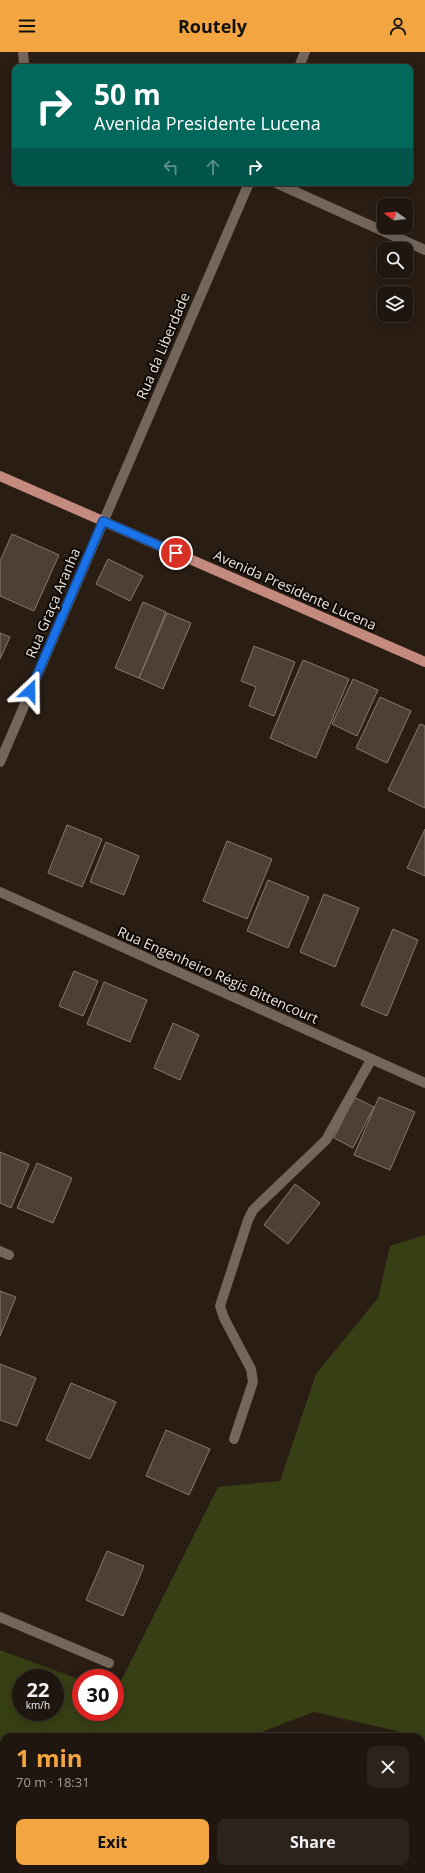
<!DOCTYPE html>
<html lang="en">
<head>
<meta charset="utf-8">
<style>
  body { margin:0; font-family:"Open Sans",sans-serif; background:#2c231d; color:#f1f3f6; height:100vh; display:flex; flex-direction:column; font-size:15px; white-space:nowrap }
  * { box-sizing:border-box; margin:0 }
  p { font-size:13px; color:#a19f9e }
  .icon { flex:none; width:22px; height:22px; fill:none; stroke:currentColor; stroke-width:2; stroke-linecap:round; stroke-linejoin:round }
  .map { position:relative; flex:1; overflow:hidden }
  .panel { position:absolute; left:0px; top:1681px; width:425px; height:140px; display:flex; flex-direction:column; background:#1f160f; border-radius:12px 12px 0 0; box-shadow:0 2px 10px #0003,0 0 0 1px #3c352f }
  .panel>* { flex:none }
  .hud { position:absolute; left:12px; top:12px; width:401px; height:122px; border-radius:8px; box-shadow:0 2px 10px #0003,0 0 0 1px #3c352f; background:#00695c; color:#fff; overflow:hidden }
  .needle { width:26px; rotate:285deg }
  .fabs { position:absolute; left:377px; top:146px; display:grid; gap:8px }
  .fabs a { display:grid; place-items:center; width:36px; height:36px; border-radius:8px; background:#1f160f; box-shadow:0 2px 10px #0003,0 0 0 1px #3c352f; font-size:20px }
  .speed { position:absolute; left:12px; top:1617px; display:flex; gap:8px; font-size:20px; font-weight:700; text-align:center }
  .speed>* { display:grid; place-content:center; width:52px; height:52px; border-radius:50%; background:#1f160f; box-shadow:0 2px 10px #0003,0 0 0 1px #3c352f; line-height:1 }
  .speed small { font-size:10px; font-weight:400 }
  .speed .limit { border:6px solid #d22; background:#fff; color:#111 }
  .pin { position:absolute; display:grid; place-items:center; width:34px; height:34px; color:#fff; margin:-17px; border:2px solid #fff; border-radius:50%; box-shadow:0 1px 4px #0007 }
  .me { position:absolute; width:44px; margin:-22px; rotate:23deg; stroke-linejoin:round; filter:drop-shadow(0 0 3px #0008) }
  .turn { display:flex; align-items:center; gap:14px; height:84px; padding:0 16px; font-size:18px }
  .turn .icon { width:52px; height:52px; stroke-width:2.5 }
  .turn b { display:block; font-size:28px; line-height:34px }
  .lanes { display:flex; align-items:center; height:38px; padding:0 16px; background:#0003; justify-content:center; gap:20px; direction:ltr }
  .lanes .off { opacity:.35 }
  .round { display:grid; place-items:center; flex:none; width:42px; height:42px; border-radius:8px; background:#2c231d }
  .head { display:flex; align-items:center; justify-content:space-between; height:68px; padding:0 16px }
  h1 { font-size:24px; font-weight:700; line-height:30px; color:#f2a541 }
  .primary-button { display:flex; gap:8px; margin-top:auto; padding:8px 16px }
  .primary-button a { flex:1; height:46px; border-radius:8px; background:#f2a541; color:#111; font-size:16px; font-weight:700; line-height:46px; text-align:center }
  .primary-button a+a { background:#2c231d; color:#f1f3f6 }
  header { display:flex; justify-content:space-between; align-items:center; height:52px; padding:0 16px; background:#f2a541; color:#111; font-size:18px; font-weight:700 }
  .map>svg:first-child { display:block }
  .green { fill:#373f14; fill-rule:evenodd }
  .building { fill:#4d4036; stroke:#87796e }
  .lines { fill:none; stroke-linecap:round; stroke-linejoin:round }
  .minor { stroke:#74665b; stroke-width:10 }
  .major { stroke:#c48a7d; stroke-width:10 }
  .route-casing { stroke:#114b97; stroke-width:10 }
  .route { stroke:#1a73e8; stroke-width:7 }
  .labels { text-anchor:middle; stroke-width:4; stroke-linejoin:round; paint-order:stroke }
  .street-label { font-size:14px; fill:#eee6df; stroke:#0e0905 }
</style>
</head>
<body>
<header><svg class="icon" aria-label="menu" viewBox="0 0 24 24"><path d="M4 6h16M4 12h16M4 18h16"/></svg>Routely<svg class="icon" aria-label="person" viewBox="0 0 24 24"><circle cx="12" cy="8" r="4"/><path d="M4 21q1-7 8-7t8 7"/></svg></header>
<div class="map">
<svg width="425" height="1821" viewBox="0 0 425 1821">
  <rect width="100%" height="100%" fill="#291d14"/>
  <!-- green -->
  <path class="green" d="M425,1183v548l-4,-2v-44h-26l2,-6 -83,-19 -66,25h-244v132h75l-2,4h-77v-223l81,30v32h34v-19l103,-206 62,-6 36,-107 62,-76 12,-52zM21,1626h34v34h-34z"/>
  <!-- building -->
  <g class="building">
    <polygon points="12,482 59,503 34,559 0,544 0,509"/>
    <polygon points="108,507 143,524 130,549 96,532"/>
    <polygon points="143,550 166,560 139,626 115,616"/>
    <polygon points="167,561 191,571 163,637 139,626"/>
    <polygon points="0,581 10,585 0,607"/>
    <polygon points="254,594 295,610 274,664 249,654 256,635 241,629"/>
    <polygon points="303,608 349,627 316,706 270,686"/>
    <polygon points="353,627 378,638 357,684 332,672"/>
    <polygon points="380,645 411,659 387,711 356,696"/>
    <polygon points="420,672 425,674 425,756 388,738"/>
    <polygon points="67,773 102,787 82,835 48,821"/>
    <polygon points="425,777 425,824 407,816"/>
    <polygon points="227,789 272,807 247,867 203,849"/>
    <polygon points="106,790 139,804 124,843 90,830"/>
    <polygon points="268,828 309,845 288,896 247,879"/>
    <polygon points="324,842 359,856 335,915 300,900"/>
    <polygon points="393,877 418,888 387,964 361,953"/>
    <polygon points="74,919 98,929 83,964 59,954"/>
    <polygon points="104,930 147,948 130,990 87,972"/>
    <polygon points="173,971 199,983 180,1028 154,1016"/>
    <polygon points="354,1045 374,1055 353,1096 334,1086"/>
    <polygon points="379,1045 415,1060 390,1118 354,1103"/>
    <polygon points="0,1100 29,1112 11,1156 0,1151"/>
    <polygon points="37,1111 72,1126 53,1171 17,1156"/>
    <polygon points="295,1132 320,1151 288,1192 264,1173"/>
    <polygon points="0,1239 16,1245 0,1284"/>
    <polygon points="0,1312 36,1326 17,1374 0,1368"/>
    <polygon points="71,1331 116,1350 90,1407 46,1388"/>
    <polygon points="166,1378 210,1397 189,1443 146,1424"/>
    <polygon points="107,1499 144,1514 123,1564 86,1548"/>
  </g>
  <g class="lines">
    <!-- minor -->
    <g class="minor">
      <polyline points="23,0 24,12 26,15"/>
      <polyline points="299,15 305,0"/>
      <polyline points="276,131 425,198"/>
      <polyline points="0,710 249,131"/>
      <polyline points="0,840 425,1031"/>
      <polyline points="0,1199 9,1203"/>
      <polyline points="234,1387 253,1330 251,1317 224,1266 220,1254 248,1168 253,1158 326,1088 371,1008"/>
      <polyline points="0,1565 109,1611"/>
    </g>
    <!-- major -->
    <polyline class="major" points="0,424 425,610"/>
  </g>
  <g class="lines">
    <!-- route casing -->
    <g class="route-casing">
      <polyline id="route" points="30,639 103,469 176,501"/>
    </g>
    <!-- route -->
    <use href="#route" class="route"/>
  </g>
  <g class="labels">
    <!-- street labels -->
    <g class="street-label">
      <text transform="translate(163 294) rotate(-67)" y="5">Rua da Liberdade</text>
      <text transform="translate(295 538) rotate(24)" y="5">Avenida Presidente Lucena</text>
      <text transform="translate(53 551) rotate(-67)" y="5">Rua Graça Aranha</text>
      <text transform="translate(218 923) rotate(24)" y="5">Rua Engenheiro Régis Bittencourt</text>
    </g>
  </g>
</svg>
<div class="fabs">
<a><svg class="needle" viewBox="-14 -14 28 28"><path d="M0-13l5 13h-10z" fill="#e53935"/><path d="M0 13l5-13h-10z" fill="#a19f9e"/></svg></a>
<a><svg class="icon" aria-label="search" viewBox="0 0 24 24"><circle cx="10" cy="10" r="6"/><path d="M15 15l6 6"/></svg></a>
<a><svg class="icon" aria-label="layers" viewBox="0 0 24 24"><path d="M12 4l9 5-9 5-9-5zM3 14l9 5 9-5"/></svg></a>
</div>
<div class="speed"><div>22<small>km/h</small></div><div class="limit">30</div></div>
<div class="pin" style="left:176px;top:501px;background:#d93025"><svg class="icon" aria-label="arrive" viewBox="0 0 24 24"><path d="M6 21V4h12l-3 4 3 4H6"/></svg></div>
<svg class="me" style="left:30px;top:639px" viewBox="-20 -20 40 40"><path d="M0-17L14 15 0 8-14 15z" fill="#1a73e8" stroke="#fff" stroke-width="4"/></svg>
<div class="hud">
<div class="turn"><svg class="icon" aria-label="right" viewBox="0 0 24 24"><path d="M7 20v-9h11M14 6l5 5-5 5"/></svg><div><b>50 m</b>Avenida Presidente Lucena</div></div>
<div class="lanes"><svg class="icon off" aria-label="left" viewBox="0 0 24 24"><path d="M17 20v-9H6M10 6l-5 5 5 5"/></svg><svg class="icon off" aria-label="ahead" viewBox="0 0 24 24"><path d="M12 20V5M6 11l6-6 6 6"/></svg><svg class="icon" aria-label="right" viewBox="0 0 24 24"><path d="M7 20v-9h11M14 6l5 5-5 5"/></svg></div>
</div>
<section class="panel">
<div class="head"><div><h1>1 min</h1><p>70 m · 18:31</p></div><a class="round"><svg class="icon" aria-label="close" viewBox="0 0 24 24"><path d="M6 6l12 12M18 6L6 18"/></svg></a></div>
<div class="primary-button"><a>Exit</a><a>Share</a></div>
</section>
</div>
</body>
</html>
